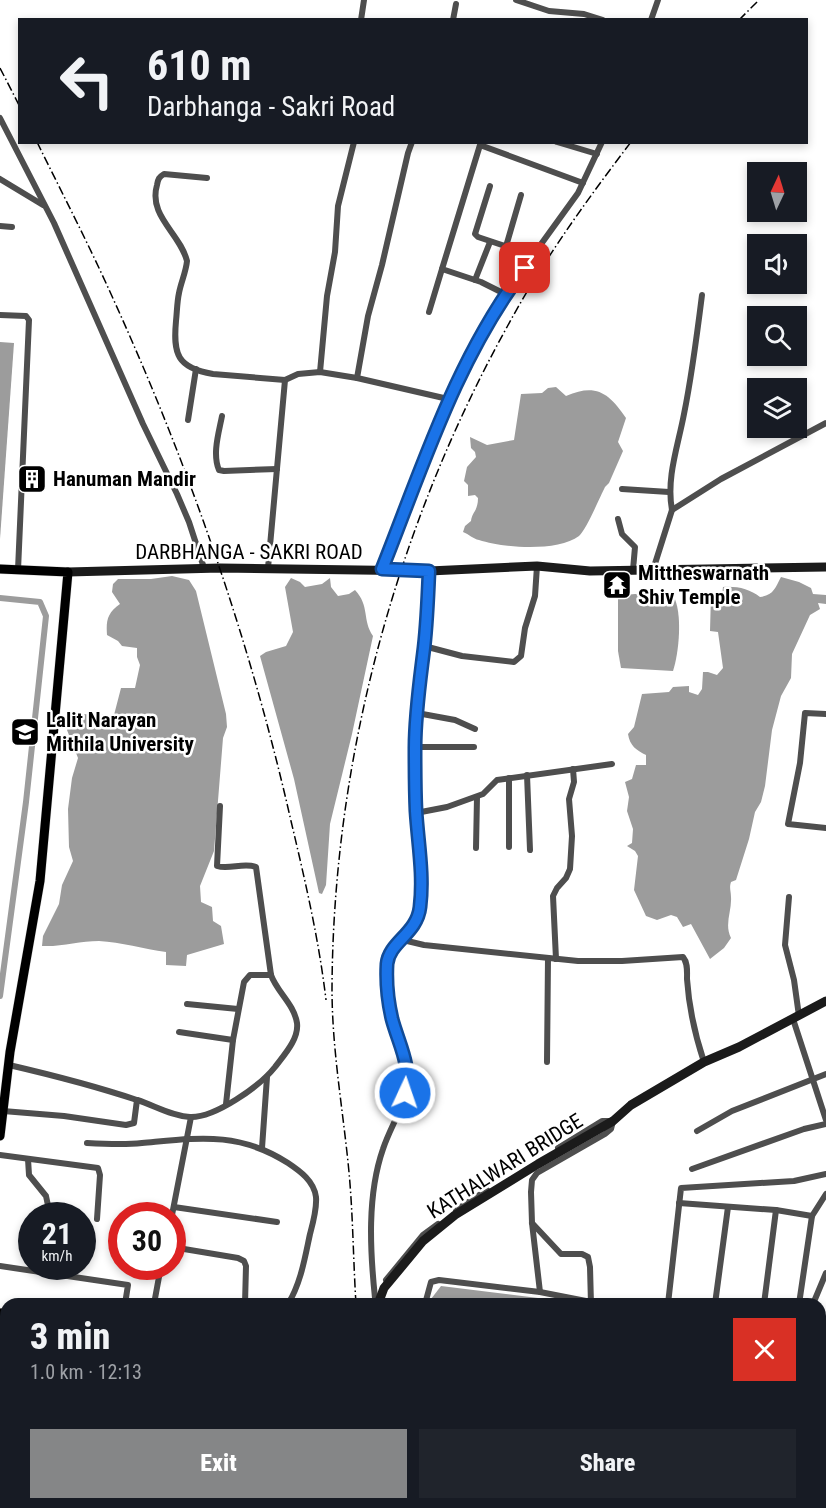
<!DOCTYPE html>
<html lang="en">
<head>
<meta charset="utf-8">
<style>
  body { margin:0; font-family:"Roboto Condensed",sans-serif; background:#20242c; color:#f1f3f6; height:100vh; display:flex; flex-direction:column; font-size:22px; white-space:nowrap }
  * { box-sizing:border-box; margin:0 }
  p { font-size:20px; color:#9ea1a6 }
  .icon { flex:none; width:33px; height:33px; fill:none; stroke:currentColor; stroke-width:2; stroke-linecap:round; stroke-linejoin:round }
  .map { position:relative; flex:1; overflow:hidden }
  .sheet { position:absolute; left:0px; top:1298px; width:826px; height:212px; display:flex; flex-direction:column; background:#171b24; border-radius:18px 18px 0 0; box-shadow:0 3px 9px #0003 }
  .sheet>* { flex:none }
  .banner { position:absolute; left:18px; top:18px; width:790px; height:126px; border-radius:0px; box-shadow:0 3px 9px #0003; background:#171b24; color:#f1f3f6; overflow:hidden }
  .needle { width:39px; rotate:4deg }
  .fabs { position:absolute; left:747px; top:162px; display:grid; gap:12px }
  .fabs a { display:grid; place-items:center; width:60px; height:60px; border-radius:0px; background:#171b24; box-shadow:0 3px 9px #0003; font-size:30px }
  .speed { position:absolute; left:18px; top:1202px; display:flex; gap:12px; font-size:30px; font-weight:700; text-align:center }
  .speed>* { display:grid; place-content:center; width:78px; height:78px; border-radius:50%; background:#171b24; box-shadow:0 3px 9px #0003; line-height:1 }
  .speed small { font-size:15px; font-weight:400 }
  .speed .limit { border:9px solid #d22; background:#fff; color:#111 }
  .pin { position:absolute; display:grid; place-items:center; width:51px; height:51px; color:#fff; margin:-26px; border-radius:12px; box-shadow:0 3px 9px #0006 }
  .me { position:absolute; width:66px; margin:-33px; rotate:3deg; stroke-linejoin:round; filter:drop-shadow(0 0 4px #0008) }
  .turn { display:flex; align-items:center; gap:21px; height:126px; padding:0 30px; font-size:27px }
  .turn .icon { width:78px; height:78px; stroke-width:2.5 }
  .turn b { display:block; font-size:42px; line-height:51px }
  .round { display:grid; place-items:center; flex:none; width:63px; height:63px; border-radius:0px; background:#20242c }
  .headline { display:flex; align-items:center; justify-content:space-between; height:102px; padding:0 30px }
  h1 { font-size:36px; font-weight:800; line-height:45px }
  .primary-button { display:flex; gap:12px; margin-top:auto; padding:12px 30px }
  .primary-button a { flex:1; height:69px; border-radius:0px; background:#858687; color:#fff; font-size:24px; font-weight:800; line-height:69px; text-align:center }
  .primary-button a+a { background:#20242c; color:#f1f3f6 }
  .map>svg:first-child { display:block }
  .water { fill:#9c9c9c }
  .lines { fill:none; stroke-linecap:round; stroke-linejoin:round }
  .canal { stroke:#9c9c9c; stroke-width:6 }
  .primary-casing { stroke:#dbdbdb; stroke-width:10 }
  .street { stroke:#4e4e4e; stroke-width:6 }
  .secondary { stroke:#1b1b1b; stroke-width:9 }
  .primary { stroke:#000; stroke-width:9 }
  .rail { stroke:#000; stroke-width:1.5; stroke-dasharray:9 3 1.5 3; stroke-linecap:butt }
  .route-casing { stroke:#114b97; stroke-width:15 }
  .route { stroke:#1a73e8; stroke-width:10 }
  .labels { text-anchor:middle; stroke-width:5; stroke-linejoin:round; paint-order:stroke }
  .poi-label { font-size:21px; font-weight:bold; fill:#000; stroke:#fff; text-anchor:start }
  .street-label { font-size:21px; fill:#000; stroke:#fff }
</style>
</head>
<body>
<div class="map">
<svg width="826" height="1508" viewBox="0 0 826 1508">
  <rect width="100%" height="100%" fill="#fff"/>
  <!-- water -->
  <g class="water">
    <polygon points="0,342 14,343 0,539"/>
    <path d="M556,387l10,9c30,-13 43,-3 60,22l-8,24 5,9 -14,32 -4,4c-5,10 -19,43 -26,49 -21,16 -76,12 -100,4 -6,-1 -10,-6 -16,-8l2,-6 6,-5c1,-9 7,-10 7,-23l-3,-3 -7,1v-11l-4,-4 3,-14 9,-10 -1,-5 -4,-4 -1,-11 17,8 27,-5 7,-46 21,-1 6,-5z"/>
    <path d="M172,576l17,4 7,11 30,123 1,13 -4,11 -9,113 -14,35 1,16 11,5 1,14 8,5 3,18 -37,11 -1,11 -20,-1v-13c-22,-3 -45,-10 -67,-11 -19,0 -38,6 -57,5l1,-10 16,-32 3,-19 11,-24 -4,-14 -1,-38 4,-31 6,-20 -11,-28 3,-8 9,-8 35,1 7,-27h14l5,-23 -3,-8v-9l-15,-2 -4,-5 -11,-6c-1,-14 0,-22 13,-31l-8,-12 1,-8 5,-5h33z"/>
    <path d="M781,577l18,5 12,6 2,6 13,1v9l-8,-1 2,6 -10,6 -18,39 -1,24 -10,18 -9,34 -7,56 -4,16 -6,10 -6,27 -13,41 -5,2c-2,6 0,9 0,15 1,14 -7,27 0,41l-7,10 -14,11 -19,-35 -8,3 -6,-10 -6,-2 -14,5 -11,-4 -12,-26 4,-34 -3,-5 -8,-5 5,-3 1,-14 -6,-18 2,-14 -4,-15 7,-3 4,-14h10v-10c-10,-5 -16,-9 -18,-21l6,-7 8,-33 27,-2 4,-5 16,-1v6l9,3 4,-6 1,-17h5l9,3 6,-7 -5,-36 -8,-1 1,-36h11l1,-8c14,-1 27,2 37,10 14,-2 15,-9 21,-20z"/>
    <path d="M291,578l9,4 5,5 17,-3 8,-6 1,9 7,9 11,-2 6,-4c15,16 7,30 18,46l-21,98 -22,90 -4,61 -4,9 -3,-1 -25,-114 -34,-123 6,-4 20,-6 7,-14 -8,-45z"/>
    <path d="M635,594l38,1c10,17 6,58 0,76l-52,-3 -3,-17v-53l7,-3z"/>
    <polygon points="441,1286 546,1299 560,1303 428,1303"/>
  </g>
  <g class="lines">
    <!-- canal -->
    <polyline class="canal" points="0,598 40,602 46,616 26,802 0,996"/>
    <!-- primary casing -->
    <g class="primary-casing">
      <g id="primary">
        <polyline points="0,569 68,572 40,881 10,1052 0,1136"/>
        <polyline points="0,1313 6,1313"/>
        <polyline points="209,1508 210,1503"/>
      </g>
    </g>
    <!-- street -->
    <g class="street">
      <polyline points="516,0 549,11 584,14 603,20"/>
      <polyline points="361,20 364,0"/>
      <polyline points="453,20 456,4"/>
      <polyline points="651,20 658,0"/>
      <polyline points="0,118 54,223 143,424 177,494 189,522 204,568"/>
      <polyline points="557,142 597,154"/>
      <path d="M207,178l-43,-4c-5,3 -6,5 -7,11 -9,31 23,48 30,76 -1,11 -6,21 -8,32 -2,9 -2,19 -3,28 -3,33 1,47 37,53l72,6 13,-6 22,-2 37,6 91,21"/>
      <polyline points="0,179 43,205"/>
      <polyline points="490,186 475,234 478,237 505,246 507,243 521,195"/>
      <polyline points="0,226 12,227"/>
      <polyline points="475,280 490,242"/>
      <polyline points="505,294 481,282 442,269 480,145 583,183"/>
      <polyline points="429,312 442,269"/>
      <polyline points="0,315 26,316 29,320 18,570"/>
      <polyline points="320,372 327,296 335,252 338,206 354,142"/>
      <polyline points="357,378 368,316 382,265 408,153 412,142"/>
      <path d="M222,416c-3,16 -10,38 -3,54l5,1 53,-2"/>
      <polyline points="188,420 196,369"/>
      <polyline points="622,489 669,492"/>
      <path d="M672,510c-6,-32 6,-64 12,-96 8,-39 13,-79 18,-119"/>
      <polyline points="618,519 622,534 635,547 633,570"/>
      <polyline points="268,568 285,380"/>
      <polyline points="382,569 448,399 505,294 578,193 602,142"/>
      <polyline points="653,570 672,510 721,479 826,423"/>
      <polyline points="424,646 462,656 514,662 521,656 525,628 535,596 537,566"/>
      <polyline points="417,713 455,720 475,729"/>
      <polyline points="826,714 805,713 800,763 788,824 826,828"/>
      <polyline points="415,747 474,747"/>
      <polyline points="527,775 530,850"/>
      <polyline points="416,813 447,807 483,794 497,780 612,764"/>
      <polyline points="509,847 509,778"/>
      <polyline points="476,848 477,797"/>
      <polyline points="789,897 785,945 794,980 799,1016"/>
      <path d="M403,940l21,5 154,16h44l61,-4c5,6 4,14 4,22 2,29 8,56 17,83"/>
      <polyline points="556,959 553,896 557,888 566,878 570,869 572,836 569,799 574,782 573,769"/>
      <polyline points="187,1004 238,1009"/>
      <polyline points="793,1019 826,1120"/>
      <polyline points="179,1032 233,1040"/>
      <polyline points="547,1062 548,958"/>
      <path d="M9,1065c43,10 86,21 128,35 17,5 34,16 53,17 25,1 70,-31 85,-50 9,-12 24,-28 22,-44 -3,-19 -20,-31 -26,-48l-15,-108c-12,-5 -27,3 -39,-1l3,-60"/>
      <polyline points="226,1104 233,1040 244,982 250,975 271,975"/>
      <polyline points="3,1111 64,1116 126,1125 134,1123 137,1100"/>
      <polyline points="697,1131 732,1111 826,1074"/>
      <path d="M87,1143c18,1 37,2 55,0 56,-5 96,-12 146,20 12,8 26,18 28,34 1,12 -3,26 -6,37 -5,23 -9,49 -22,70"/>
      <polyline points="262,1148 267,1077"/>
      <polyline points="0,1155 98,1168 100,1175 97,1219"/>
      <polyline points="28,1159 29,1175 46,1196 50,1215"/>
      <polyline points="692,1169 804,1129 826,1124"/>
      <polyline points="679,1203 776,1210 812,1216"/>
      <polyline points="174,1207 277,1222"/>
      <polyline points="456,1210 487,1190"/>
      <polyline points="172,1215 191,1117"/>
      <polyline points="532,1223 561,1254 582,1254 588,1257 590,1267 591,1304"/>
      <polyline points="172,1247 238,1258 244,1261 246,1266 245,1304"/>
      <polyline points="0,1266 128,1285 125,1304"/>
      <polyline points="386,1280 423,1235 438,1224"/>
      <polyline points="540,1292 532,1223 531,1192 532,1180 537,1173 605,1134 611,1129 613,1121 602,1121 558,1148"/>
      <path d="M375,1298c-5,-48 -8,-103 8,-149 7,-22 22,-43 25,-67 3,-17 -6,-33 -12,-48 -7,-21 -10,-45 -9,-67 1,-25 31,-32 33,-62 4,-52 -6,-105 -5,-158 1,-34 5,-66 9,-100 3,-25 4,-51 5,-76"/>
      <polyline points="154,1304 161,1266"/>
      <polyline points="425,1304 431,1282 439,1280 540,1292 591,1302"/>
      <polyline points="668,1304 681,1188 794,1181 826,1174"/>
      <polyline points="715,1304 728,1207"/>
      <polyline points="764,1304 776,1210"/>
      <polyline points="799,1304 812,1216 826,1194"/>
      <polyline points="813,1304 826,1273"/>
      <polyline points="0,1363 6,1362"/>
      <polyline points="0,1495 6,1492"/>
      <polyline points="53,1503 53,1508"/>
      <polyline points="282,1503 282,1508"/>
      <polyline points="709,1503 729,1508"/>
      <polyline points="82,1508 83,1503"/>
      <polyline points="128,1508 128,1503"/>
      <polyline points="477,1508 478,1503"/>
      <polyline points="599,1508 600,1503"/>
      <polyline points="643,1508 644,1503"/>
      <polyline points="650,1508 660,1503"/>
      <polyline points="738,1508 739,1503"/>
      <polyline points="772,1508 773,1503"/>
    </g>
    <!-- secondary -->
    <g class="secondary">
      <polyline points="68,572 220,568 429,571 537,566 590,571 826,567"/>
      <polyline points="378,1304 384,1288 423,1241 455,1215 538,1164 613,1121 631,1105 704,1062 739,1047 826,1001"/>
      <polyline points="395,1503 395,1508"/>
    </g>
    <!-- primary -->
    <use href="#primary" class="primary"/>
    <!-- rail -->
    <g class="rail">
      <polyline points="739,20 759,0"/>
      <polyline points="0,68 20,107"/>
      <path d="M37,142c25,51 51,101 74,152 77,169 139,346 180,527 14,59 28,119 35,179"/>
      <path d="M356,1304c-3,-48 -3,-95 -8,-142 -6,-58 -16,-115 -16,-173 1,-230 64,-461 175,-662 35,-65 79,-126 124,-185"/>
      <polyline points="370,1503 370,1508"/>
    </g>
  </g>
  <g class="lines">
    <!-- route casing -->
    <g class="route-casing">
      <path id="route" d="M405,1093c7,-27 -6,-48 -13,-74 -4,-17 -6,-37 -5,-55 2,-22 30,-30 33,-57 4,-32 -2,-64 -4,-96 -1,-21 -1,-42 -1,-63 0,-34 5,-67 9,-100 3,-26 4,-52 5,-77l-47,-2c41,-103 75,-212 143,-301"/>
    </g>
    <!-- route -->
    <use href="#route" class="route"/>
  </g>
  <!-- icons -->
  <defs>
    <g id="building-square" transform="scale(1.5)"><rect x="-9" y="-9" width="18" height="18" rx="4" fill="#000" stroke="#fff"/><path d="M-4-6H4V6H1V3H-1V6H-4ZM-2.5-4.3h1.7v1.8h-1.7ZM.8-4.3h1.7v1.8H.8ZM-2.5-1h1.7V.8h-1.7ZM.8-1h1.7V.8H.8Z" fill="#fff"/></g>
    <g id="temple-square" transform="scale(1.5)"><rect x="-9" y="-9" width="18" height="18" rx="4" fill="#000" stroke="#fff"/><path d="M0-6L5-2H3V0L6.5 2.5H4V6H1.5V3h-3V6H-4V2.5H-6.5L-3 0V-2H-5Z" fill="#fff"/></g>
    <g id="university-square" transform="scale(1.5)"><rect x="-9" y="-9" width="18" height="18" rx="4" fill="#000" stroke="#fff"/><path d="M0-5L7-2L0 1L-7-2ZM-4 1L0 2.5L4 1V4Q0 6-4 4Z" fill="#fff"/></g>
  </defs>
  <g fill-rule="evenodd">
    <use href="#building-square" x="32" y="479"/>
    <use href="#temple-square" x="617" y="585"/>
    <use href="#university-square" x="25" y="732"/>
  </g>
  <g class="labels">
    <!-- poi labels -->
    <g class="poi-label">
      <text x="53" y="486">Hanuman Mandir</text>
      <text x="638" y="580">Mittheswarnath<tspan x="638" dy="24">Shiv Temple</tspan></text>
      <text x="46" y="727">Lalit Narayan<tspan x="46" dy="24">Mithila University</tspan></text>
    </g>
    <!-- street labels -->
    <g class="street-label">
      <text x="249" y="559">DARBHANGA - SAKRI ROAD</text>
      <text transform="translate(505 1166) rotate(-32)" y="7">KATHALWARI BRIDGE</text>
    </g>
  </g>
</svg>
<div class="fabs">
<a><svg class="needle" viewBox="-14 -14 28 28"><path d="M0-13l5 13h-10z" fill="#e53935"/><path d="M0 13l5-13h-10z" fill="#9ea1a6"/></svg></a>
<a><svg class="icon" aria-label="sound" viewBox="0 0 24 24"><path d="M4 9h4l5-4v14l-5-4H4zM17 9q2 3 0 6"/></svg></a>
<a><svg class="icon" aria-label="search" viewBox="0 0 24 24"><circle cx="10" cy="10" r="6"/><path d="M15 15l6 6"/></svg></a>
<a><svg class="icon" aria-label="layers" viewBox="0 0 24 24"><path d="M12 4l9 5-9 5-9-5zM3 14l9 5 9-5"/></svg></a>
</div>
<div class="speed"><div>21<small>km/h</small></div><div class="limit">30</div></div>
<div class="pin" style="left:525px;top:268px;background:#d93025"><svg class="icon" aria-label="arrive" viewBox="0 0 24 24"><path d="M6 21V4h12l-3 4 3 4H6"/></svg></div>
<svg class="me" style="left:405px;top:1093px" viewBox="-20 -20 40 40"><circle r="17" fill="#1a73e8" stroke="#fff" stroke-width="3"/><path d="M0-11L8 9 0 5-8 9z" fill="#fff"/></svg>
<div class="banner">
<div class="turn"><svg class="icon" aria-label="left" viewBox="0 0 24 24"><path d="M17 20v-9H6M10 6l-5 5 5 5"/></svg><div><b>610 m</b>Darbhanga - Sakri Road</div></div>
</div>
<section class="sheet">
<div class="headline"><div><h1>3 min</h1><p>1.0 km · 12:13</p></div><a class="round" style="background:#d93025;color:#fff"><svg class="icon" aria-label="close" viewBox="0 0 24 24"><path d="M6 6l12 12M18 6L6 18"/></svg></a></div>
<div class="primary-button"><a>Exit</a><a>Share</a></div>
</section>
</div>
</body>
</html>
